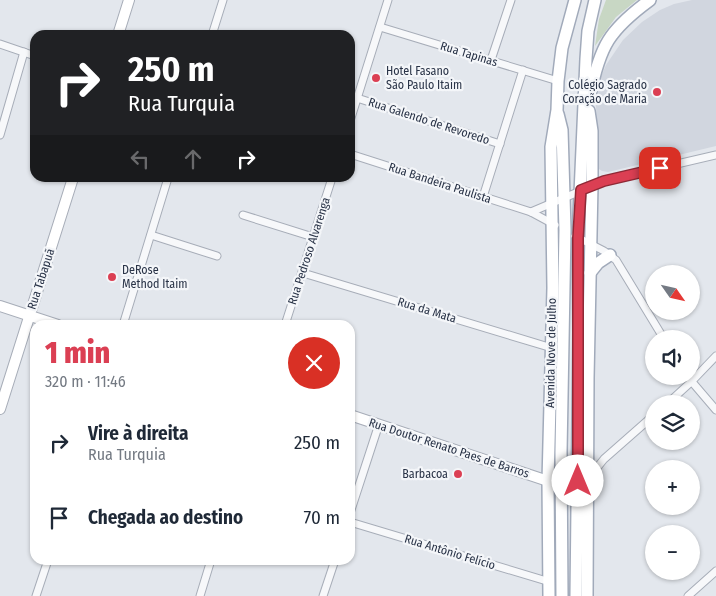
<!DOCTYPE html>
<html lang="pt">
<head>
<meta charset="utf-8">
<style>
  body { margin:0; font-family:"Fira Sans Condensed",sans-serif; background:#f2f2f3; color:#1f2937; height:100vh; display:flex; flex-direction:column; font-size:19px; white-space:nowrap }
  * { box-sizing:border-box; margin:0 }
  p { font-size:16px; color:#747a83 }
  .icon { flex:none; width:28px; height:28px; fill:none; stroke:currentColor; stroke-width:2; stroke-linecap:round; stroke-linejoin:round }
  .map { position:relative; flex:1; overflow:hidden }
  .details { position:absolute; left:30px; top:320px; width:325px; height:245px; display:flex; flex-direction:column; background:#fff; border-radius:15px; box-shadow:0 1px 4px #0004 }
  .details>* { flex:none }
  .guide { position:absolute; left:30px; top:30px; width:325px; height:152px; border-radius:15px; box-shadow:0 1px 4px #0004; background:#202124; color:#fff; overflow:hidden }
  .needle { width:32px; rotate:124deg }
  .buttons { position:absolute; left:645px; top:265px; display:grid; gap:10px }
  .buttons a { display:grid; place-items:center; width:55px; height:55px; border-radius:50%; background:#fff; box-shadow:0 1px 4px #0004; font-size:25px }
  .pin { position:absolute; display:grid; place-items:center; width:42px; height:42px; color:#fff; margin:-21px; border-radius:10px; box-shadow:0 2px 8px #0006 }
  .me { position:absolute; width:55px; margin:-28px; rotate:0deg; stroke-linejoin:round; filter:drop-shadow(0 0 4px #0008) }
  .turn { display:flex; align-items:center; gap:18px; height:105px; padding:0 15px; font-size:22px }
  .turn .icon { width:65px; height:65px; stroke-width:2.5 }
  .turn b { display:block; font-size:35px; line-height:42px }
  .lanes { display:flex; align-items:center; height:48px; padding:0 15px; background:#0003; justify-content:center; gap:25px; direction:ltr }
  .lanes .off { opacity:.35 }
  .round { display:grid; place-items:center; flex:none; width:52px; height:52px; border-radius:26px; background:#f2f2f3 }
  .headline { display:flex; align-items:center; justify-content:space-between; height:85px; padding:0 15px }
  h1 { font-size:30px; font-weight:800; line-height:38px; color:#db3f53 }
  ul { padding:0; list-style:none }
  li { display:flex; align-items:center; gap:15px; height:75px; padding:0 15px }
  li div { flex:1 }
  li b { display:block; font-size:19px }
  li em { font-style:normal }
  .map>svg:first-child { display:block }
  .built { fill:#d1d6df }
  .green { fill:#c8d7c4 }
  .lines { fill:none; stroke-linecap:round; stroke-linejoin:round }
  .street-casing { stroke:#a7adb8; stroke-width:9 }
  .secondary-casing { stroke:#a7adb8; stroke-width:12 }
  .primary-casing { stroke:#a1aaba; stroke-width:14 }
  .street { stroke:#f7f8fa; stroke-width:7 }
  .secondary { stroke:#fff; stroke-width:10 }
  .primary { stroke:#fff; stroke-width:11 }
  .route-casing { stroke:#8e2936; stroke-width:12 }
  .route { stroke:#db3f53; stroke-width:9 }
  .poi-dot { fill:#db3f53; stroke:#f4f6f9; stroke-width:2 }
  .labels { text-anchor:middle; stroke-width:4.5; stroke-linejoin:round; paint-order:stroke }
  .street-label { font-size:12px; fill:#293347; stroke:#f4f6f9 }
  .poi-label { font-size:12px; fill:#293347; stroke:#f4f6f9; text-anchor:start }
</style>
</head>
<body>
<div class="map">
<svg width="716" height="596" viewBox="0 0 716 596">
  <rect width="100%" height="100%" fill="#e3e7ed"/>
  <!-- built -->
  <polygon class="built" points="692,0 716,0 716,146 608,172 602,171 599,169 596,106 600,79 606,65 623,40 642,22 660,10 674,4"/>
  <!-- green -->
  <polygon class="green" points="606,0 637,0 616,17 595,46 599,19"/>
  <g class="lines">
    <!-- street casing -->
    <g class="street-casing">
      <g id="street">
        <polyline points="380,27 558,81"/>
        <polyline points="212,35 223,0"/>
        <polyline points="0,44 35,56"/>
        <polyline points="491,60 511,0"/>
        <polyline points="357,98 500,144"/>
        <polyline points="350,121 388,0"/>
        <polyline points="0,135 24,52"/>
        <polyline points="350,154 531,212 555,225"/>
        <polyline points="483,197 523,70"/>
        <polyline points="531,212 604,181 716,155"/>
        <polyline points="243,215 313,237"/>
        <polyline points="151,235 217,256"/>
        <polyline points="575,236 604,251 616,260 664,339"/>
        <polyline points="303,273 552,348"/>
        <polyline points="123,325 168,178"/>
        <polyline points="285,325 332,178"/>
        <polyline points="687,376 716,410"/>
        <polyline points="667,404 691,382 716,356"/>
        <polyline points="588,479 604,459 654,415"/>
        <polyline points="350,513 379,424"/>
        <polyline points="350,522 550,582"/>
        <polyline points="36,596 48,560"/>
        <polyline points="200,596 211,560"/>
        <polyline points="323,596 335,560"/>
        <polyline points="688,596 716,571"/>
      </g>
    </g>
    <!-- secondary casing -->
    <g class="secondary-casing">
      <g id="secondary">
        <polyline points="118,35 129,0"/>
        <polyline points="0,306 58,325"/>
        <polyline points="0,409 73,178"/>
        <polyline points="350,415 548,481 567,484 578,481"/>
      </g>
    </g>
    <!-- primary casing -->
    <g class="primary-casing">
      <g id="primary">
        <path d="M590,95c10,-49 19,-65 60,-95"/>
        <polyline points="558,114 562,130 565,230 561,452 562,596"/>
        <polyline points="590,273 598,263 610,255"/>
        <polyline points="549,596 548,481 553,288 551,147 557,110 558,81 562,48 575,0"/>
        <polyline points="576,596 579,332 578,238 586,59 588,31 595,0"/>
        <polyline points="587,596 588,378 592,185 592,131 589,111"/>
      </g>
    </g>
    <!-- street -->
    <use href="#street" class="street"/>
    <!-- secondary -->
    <use href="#secondary" class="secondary"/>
    <!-- primary -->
    <use href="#primary" class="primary"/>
  </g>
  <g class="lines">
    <!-- route casing -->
    <g class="route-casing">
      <polyline id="route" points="578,481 578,238 581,190 604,181 660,168"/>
    </g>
    <!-- route -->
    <use href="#route" class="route"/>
  </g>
  <!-- markers -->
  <g class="poi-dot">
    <circle cx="376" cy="78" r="5"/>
    <circle cx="657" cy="92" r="5"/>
    <circle cx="112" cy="277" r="5"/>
    <circle cx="458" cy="474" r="5"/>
  </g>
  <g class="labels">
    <!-- street labels -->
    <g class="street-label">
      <text transform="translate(469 54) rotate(17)" y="4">Rua Tapinas</text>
      <text transform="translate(429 121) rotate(18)" y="4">Rua Galendo de Revoredo</text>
      <text transform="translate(440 183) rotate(18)" y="4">Rua Bandeira Paulista</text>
      <text transform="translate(309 251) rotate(-72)" y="4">Rua Pedroso Alvarenga</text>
      <text transform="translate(41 279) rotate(-72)" y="4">Rua Tabapuã</text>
      <text transform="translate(427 310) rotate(17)" y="4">Rua da Mata</text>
      <text transform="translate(551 353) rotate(-89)" y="4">Avenida Nove de Julho</text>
      <text transform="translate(449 448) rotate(18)" y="4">Rua Doutor Renato Paes de Barros</text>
      <text transform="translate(450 552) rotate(17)" y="4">Rua Antônio Felício</text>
    </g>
    <!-- poi labels -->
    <g class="poi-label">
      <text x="386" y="75">Hotel Fasano<tspan x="386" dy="14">São Paulo Itaim</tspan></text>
      <text x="647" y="89" text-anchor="end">Colégio Sagrado<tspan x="647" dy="14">Coração de Maria</tspan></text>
      <text x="122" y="274">DeRose<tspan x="122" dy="14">Method Itaim</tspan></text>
      <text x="448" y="478" text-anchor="end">Barbacoa</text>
    </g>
  </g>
</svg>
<div class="buttons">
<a><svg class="needle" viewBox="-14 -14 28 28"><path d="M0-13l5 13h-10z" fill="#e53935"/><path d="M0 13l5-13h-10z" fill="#747a83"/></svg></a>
<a><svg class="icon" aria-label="sound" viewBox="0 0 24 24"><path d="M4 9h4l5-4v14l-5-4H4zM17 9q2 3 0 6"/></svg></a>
<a><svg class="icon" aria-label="layers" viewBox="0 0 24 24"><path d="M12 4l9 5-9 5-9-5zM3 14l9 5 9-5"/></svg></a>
<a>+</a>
<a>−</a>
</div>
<div class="pin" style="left:660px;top:168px;background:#d93025"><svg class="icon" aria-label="arrive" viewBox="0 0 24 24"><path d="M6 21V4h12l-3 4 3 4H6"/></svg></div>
<svg class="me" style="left:578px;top:481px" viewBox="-20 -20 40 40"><circle r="19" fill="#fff"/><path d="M0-13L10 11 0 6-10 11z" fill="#db3f53"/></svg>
<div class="guide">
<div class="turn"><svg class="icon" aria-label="right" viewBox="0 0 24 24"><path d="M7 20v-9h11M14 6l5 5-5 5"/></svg><div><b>250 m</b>Rua Turquia</div></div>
<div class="lanes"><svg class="icon off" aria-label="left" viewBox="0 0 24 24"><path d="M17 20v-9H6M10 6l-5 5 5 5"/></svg><svg class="icon off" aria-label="ahead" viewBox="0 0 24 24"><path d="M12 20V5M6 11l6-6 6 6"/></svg><svg class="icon" aria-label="right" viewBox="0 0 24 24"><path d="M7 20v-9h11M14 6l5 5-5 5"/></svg></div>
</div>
<section class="details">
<div class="headline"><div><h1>1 min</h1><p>320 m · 11:46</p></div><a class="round" style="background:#d93025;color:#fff"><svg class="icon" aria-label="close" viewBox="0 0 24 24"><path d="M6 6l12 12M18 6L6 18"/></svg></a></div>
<ul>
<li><svg class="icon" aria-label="right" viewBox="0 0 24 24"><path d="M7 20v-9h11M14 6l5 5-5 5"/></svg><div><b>Vire à direita</b><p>Rua Turquia</p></div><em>250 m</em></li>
<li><svg class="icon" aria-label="arrive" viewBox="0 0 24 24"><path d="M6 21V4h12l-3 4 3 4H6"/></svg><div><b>Chegada ao destino</b></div><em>70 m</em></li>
</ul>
</section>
</div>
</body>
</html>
